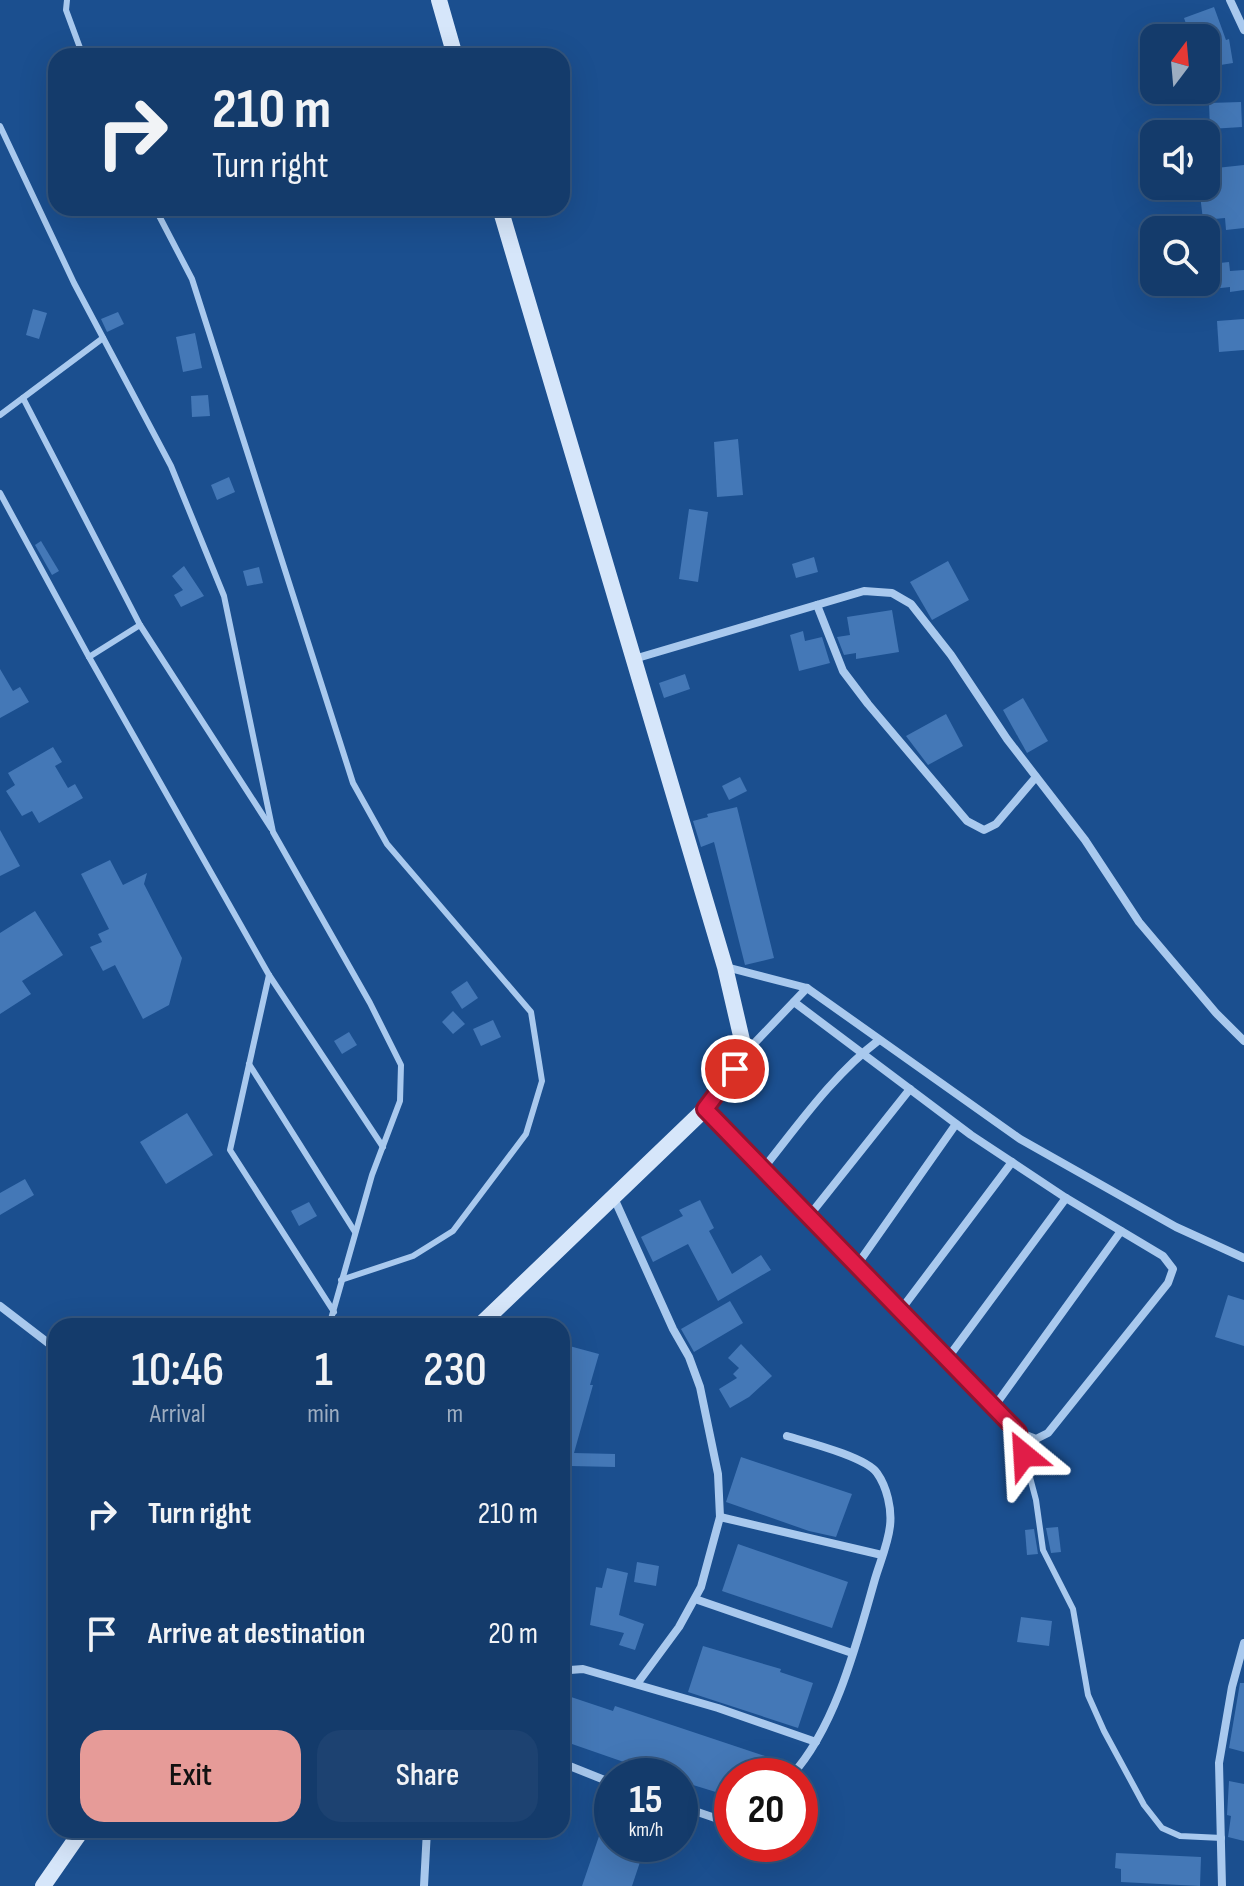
<!DOCTYPE html>
<html lang="en">
<head>
<meta charset="utf-8">
<style>
  body { margin:0; font-family:"Sofia Sans Condensed",sans-serif; background:#1d4271; color:#f1f3f6; height:100vh; display:flex; flex-direction:column; font-size:30px; white-space:nowrap }
  * { box-sizing:border-box; margin:0 }
  p { font-size:26px; color:#9dadc1 }
  .icon { flex:none; width:44px; height:44px; fill:none; stroke:currentColor; stroke-width:2; stroke-linecap:round; stroke-linejoin:round }
  .map { position:relative; flex:1; overflow:hidden }
  .panel { position:absolute; left:48px; top:1318px; width:522px; height:520px; display:flex; flex-direction:column; background:#143b6b; border-radius:24px; box-shadow:0 8px 32px #0002,0 0 0 2px #33557e }
  .panel>* { flex:none }
  .banner { position:absolute; left:48px; top:48px; width:522px; height:168px; border-radius:24px; box-shadow:0 8px 32px #0002,0 0 0 2px #33557e; background:#143b6b; color:#f1f3f6; overflow:hidden }
  .needle { width:52px; rotate:16deg }
  .controls { position:absolute; left:1140px; top:24px; display:grid; gap:16px }
  .controls a { display:grid; place-items:center; width:80px; height:80px; border-radius:16px; background:#143b6b; box-shadow:0 8px 32px #0002,0 0 0 2px #33557e; font-size:40px }
  .speed { position:absolute; left:594px; top:1758px; display:flex; gap:16px; font-size:40px; font-weight:700; text-align:center }
  .speed>* { display:grid; place-content:center; width:104px; height:104px; border-radius:50%; background:#143b6b; box-shadow:0 8px 32px #0002,0 0 0 2px #33557e; line-height:1 }
  .speed small { font-size:20px; font-weight:400 }
  .speed .limit { border:12px solid #d22; background:#fff; color:#111 }
  .pin { position:absolute; display:grid; place-items:center; width:68px; height:68px; color:#fff; margin:-34px; border:4px solid #fff; border-radius:50%; box-shadow:0 2px 8px #0007 }
  .me { position:absolute; width:88px; margin:-44px; rotate:333deg; stroke-linejoin:round; filter:drop-shadow(0 0 6px #0008) }
  .turn { display:flex; align-items:center; gap:28px; height:168px; padding:0 32px; font-size:36px }
  .turn .icon { width:104px; height:104px; stroke-width:2.5 }
  .turn b { display:block; font-size:56px; line-height:68px }
  .eta { display:flex; justify-content:space-evenly; align-items:center; height:136px; text-align:center }
  .eta b { font-size:48px; font-weight:600; line-height:56px }
  .cta { display:flex; gap:16px; margin-top:auto; padding:16px 32px }
  .cta a { flex:1; height:92px; border-radius:24px; background:#e69b98; color:#111; font-size:32px; font-weight:600; line-height:92px; text-align:center }
  .cta a+a { background:#1d4271; color:#f1f3f6 }
  ul { padding:0; list-style:none }
  li { display:flex; align-items:center; gap:24px; height:120px; padding:0 32px }
  li div { flex:1 }
  li b { display:block; font-size:30px }
  li em { font-style:normal }
  .map>svg:first-child { display:block }
  .building { fill:#4478b7 }
  .lines { fill:none; stroke-linecap:round; stroke-linejoin:round }
  .lane { stroke:#a9c9ee; stroke-width:6 }
  .street { stroke:#a9c9ee; stroke-width:8 }
  .secondary { stroke:#d6e6fa; stroke-width:16 }
  .route-casing { stroke:#92132f; stroke-width:20 }
  .route { stroke:#e11d48; stroke-width:14 }
</style>
</head>
<body>
<div class="map">
<svg width="1244" height="1886" viewBox="0 0 1244 1886">
  <rect width="100%" height="100%" fill="#1b4f8f"/>
  <!-- building -->
  <g class="building">
    <polygon points="1214,7 1226,40 1229,39 1233,63 1208,67 1206,32 1191,38 1184,18"/>
    <polygon points="1241,102 1242,127 1210,129 1209,103"/>
    <polygon points="1244,165 1244,228 1226,230 1225,218 1203,220 1199,186 1206,186 1207,169"/>
    <polygon points="1229,262 1230,271 1244,270 1244,290 1230,292 1230,287 1212,289 1210,264"/>
    <polygon points="33,309 47,313 39,339 26,335"/>
    <polygon points="118,312 124,324 107,332 101,319"/>
    <polygon points="1244,319 1244,350 1219,352 1217,321"/>
    <polygon points="195,333 202,368 183,372 176,337"/>
    <polygon points="208,395 210,416 192,417 191,396"/>
    <polygon points="738,439 743,495 717,497 714,442"/>
    <polygon points="229,477 235,492 217,500 211,485"/>
    <polygon points="689,509 708,512 698,582 679,579"/>
    <polygon points="41,541 59,571 52,575 35,545"/>
    <polygon points="814,557 818,572 796,578 792,564"/>
    <polygon points="948,561 969,600 932,620 910,582"/>
    <polygon points="184,566 204,596 181,607 174,595 183,590 172,576"/>
    <polygon points="259,567 263,583 247,586 243,571"/>
    <polygon points="892,610 899,652 856,659 856,653 844,655 837,637 850,635 847,617"/>
    <polygon points="803,631 805,641 822,637 830,663 799,671 790,635"/>
    <polygon points="0,669 13,691 20,687 29,702 0,718"/>
    <polygon points="685,674 690,689 664,698 659,683"/>
    <polygon points="1023,698 1048,741 1027,753 1003,710"/>
    <polygon points="946,714 963,746 928,765 906,736"/>
    <polygon points="53,747 62,762 55,766 68,788 75,784 83,798 39,823 32,811 22,816 6,791 15,785 8,773"/>
    <polygon points="740,777 747,791 729,800 722,786"/>
    <polygon points="737,807 774,958 745,965 714,842 701,847 693,821 708,817 707,814"/>
    <polygon points="0,830 20,866 0,876"/>
    <polygon points="110,860 123,885 147,873 144,884 182,958 169,1005 143,1019 115,965 103,971 90,947 102,942 98,934 109,929 81,874"/>
    <polygon points="35,911 63,955 22,981 31,994 0,1014 0,933"/>
    <polygon points="467,981 478,998 462,1009 451,992"/>
    <polygon points="453,1011 465,1024 453,1034 442,1022"/>
    <polygon points="493,1020 501,1037 481,1046 473,1029"/>
    <polygon points="349,1032 357,1045 342,1054 334,1041"/>
    <polygon points="187,1113 213,1155 166,1184 140,1142"/>
    <polygon points="25,1179 34,1195 0,1215 0,1193"/>
    <polygon points="700,1200 714,1228 709,1231 732,1274 761,1255 771,1270 718,1301 688,1244 653,1262 641,1237 683,1216 679,1210"/>
    <polygon points="309,1202 317,1216 299,1226 291,1211"/>
    <polygon points="1228,1295 1244,1300 1244,1346 1215,1337"/>
    <polygon points="730,1301 743,1323 694,1352 681,1329"/>
    <polygon points="562,1344 599,1354 590,1385 593,1385 574,1453 615,1454 615,1467 571,1466 566,1483 562,1483"/>
    <polygon points="741,1344 772,1376 749,1397 730,1408 719,1389 737,1378 733,1374 739,1368 728,1358"/>
    <polygon points="741,1457 852,1494 836,1537 809,1531 726,1502"/>
    <polygon points="1058,1527 1061,1552 1051,1553 1046,1528"/>
    <polygon points="1034,1529 1038,1554 1027,1555 1025,1530"/>
    <polygon points="738,1544 848,1582 832,1628 722,1591"/>
    <polygon points="637,1562 659,1566 656,1586 634,1582"/>
    <polygon points="607,1568 628,1573 619,1615 644,1624 635,1650 619,1645 624,1633 590,1625 596,1587 602,1588"/>
    <polygon points="1021,1617 1052,1621 1049,1646 1017,1642"/>
    <polygon points="703,1646 781,1669 780,1672 813,1683 798,1728 688,1692"/>
    <polygon points="1240,1683 1244,1683 1244,1752 1229,1748"/>
    <polygon points="562,1694 613,1711 615,1706 774,1759 769,1776 732,1776 732,1797 680,1781 680,1776 664,1776 572,1744 562,1739"/>
    <polygon points="1229,1781 1244,1784 1244,1841 1228,1837 1231,1816 1227,1815"/>
    <polygon points="610,1804 612,1804 612,1844 646,1844 632,1886 582,1886"/>
    <polygon points="1116,1853 1201,1857 1200,1886 1121,1882 1121,1869 1115,1868"/>
  </g>
  <g class="lines">
    <!-- lane -->
    <g class="lane">
      <polyline points="67,0 66,10 83,56"/>
      <polyline points="0,126 74,283 171,466 224,596 273,832 370,1003 401,1065 400,1101 372,1175 329,1326"/>
      <polyline points="155,208 192,279 353,783 387,844 531,1012 542,1081 526,1134 453,1231 413,1256 341,1280"/>
      <polyline points="23,398 140,625"/>
      <polyline points="0,415 103,338"/>
      <polyline points="0,493 89,657 140,625 271,828"/>
      <polyline points="89,657 269,975 383,1147"/>
      <polyline points="269,975 230,1150 334,1312"/>
      <polyline points="249,1064 355,1232"/>
      <polyline points="1018,1432 1036,1500 1043,1550 1073,1609 1088,1695 1104,1731 1144,1805 1162,1828 1180,1836 1222,1838"/>
    </g>
    <!-- street -->
    <g class="street">
      <polyline points="1230,0 1244,30"/>
      <polyline points="817,605 843,671 868,704 967,821 984,830 996,824 1036,777"/>
      <polyline points="634,659 864,591 892,593 911,604 951,655 1007,739 1085,840 1139,922 1216,1013 1244,1041"/>
      <polyline points="726,967 807,988 1020,1139 1176,1227 1244,1258"/>
      <polyline points="745,1053 807,988"/>
      <polyline points="705,1110 1018,1432 1036,1439 1048,1433 1168,1283 1173,1269 1163,1256 1066,1198 971,1135 794,1002"/>
      <path d="M763,1169c36,-45 70,-94 116,-129"/>
      <polyline points="614,1198 673,1329 689,1357 700,1387 718,1474 720,1517 701,1587 679,1627 637,1684"/>
      <polyline points="809,1216 910,1089"/>
      <polyline points="857,1265 956,1124"/>
      <polyline points="0,1306 56,1349"/>
      <polyline points="900,1311 1012,1162"/>
      <polyline points="947,1359 1066,1198"/>
      <polyline points="994,1407 1121,1231"/>
      <path d="M787,1436c20,6 79,21 90,37 10,14 15,36 13,53 -2,18 -10,36 -15,53 -18,63 -39,148 -84,197"/>
      <polyline points="720,1517 882,1555"/>
      <polyline points="695,1599 852,1653"/>
      <polyline points="562,1675 570,1670 583,1669 718,1708 816,1742"/>
      <polyline points="562,1763 612,1783"/>
      <polyline points="680,1806 718,1819 732,1819"/>
      <polyline points="424,1886 427,1830"/>
      <polyline points="1222,1886 1219,1763 1232,1687 1244,1643"/>
    </g>
    <!-- secondary -->
    <g class="secondary">
      <polyline points="439,0 455,56"/>
      <polyline points="479,1326 705,1109 745,1053 725,967 500,208"/>
      <polyline points="43,1886 82,1830"/>
    </g>
  </g>
  <g class="lines">
    <!-- route casing -->
    <g class="route-casing">
      <polyline id="route" points="735,1069 705,1109 1018,1432 1024,1455"/>
    </g>
    <!-- route -->
    <use href="#route" class="route"/>
  </g>
</svg>
<div class="controls">
<a><svg class="needle" viewBox="-14 -14 28 28"><path d="M0-13l5 13h-10z" fill="#e53935"/><path d="M0 13l5-13h-10z" fill="#9dadc1"/></svg></a>
<a><svg class="icon" aria-label="sound" viewBox="0 0 24 24"><path d="M4 9h4l5-4v14l-5-4H4zM17 9q2 3 0 6"/></svg></a>
<a><svg class="icon" aria-label="search" viewBox="0 0 24 24"><circle cx="10" cy="10" r="6"/><path d="M15 15l6 6"/></svg></a>
</div>
<div class="speed"><div>15<small>km/h</small></div><div class="limit">20</div></div>
<div class="pin" style="left:735px;top:1069px;background:#d93025"><svg class="icon" aria-label="arrive" viewBox="0 0 24 24"><path d="M6 21V4h12l-3 4 3 4H6"/></svg></div>
<svg class="me" style="left:1024px;top:1455px" viewBox="-20 -20 40 40"><path d="M0-17L14 15 0 8-14 15z" fill="#e11d48" stroke="#fff" stroke-width="4"/></svg>
<div class="banner">
<div class="turn"><svg class="icon" aria-label="right" viewBox="0 0 24 24"><path d="M7 20v-9h11M14 6l5 5-5 5"/></svg><div><b>210 m</b>Turn right</div></div>
</div>
<section class="panel">
<div class="eta">
<div><b>10:46</b><p>Arrival</p></div>
<div><b>1</b><p>min</p></div>
<div><b>230</b><p>m</p></div>
</div>
<ul>
<li><svg class="icon" aria-label="right" viewBox="0 0 24 24"><path d="M7 20v-9h11M14 6l5 5-5 5"/></svg><div><b>Turn right</b></div><em>210 m</em></li>
<li><svg class="icon" aria-label="arrive" viewBox="0 0 24 24"><path d="M6 21V4h12l-3 4 3 4H6"/></svg><div><b>Arrive at destination</b></div><em>20 m</em></li>
</ul>
<div class="cta"><a>Exit</a><a>Share</a></div>
</section>
</div>
</body>
</html>
